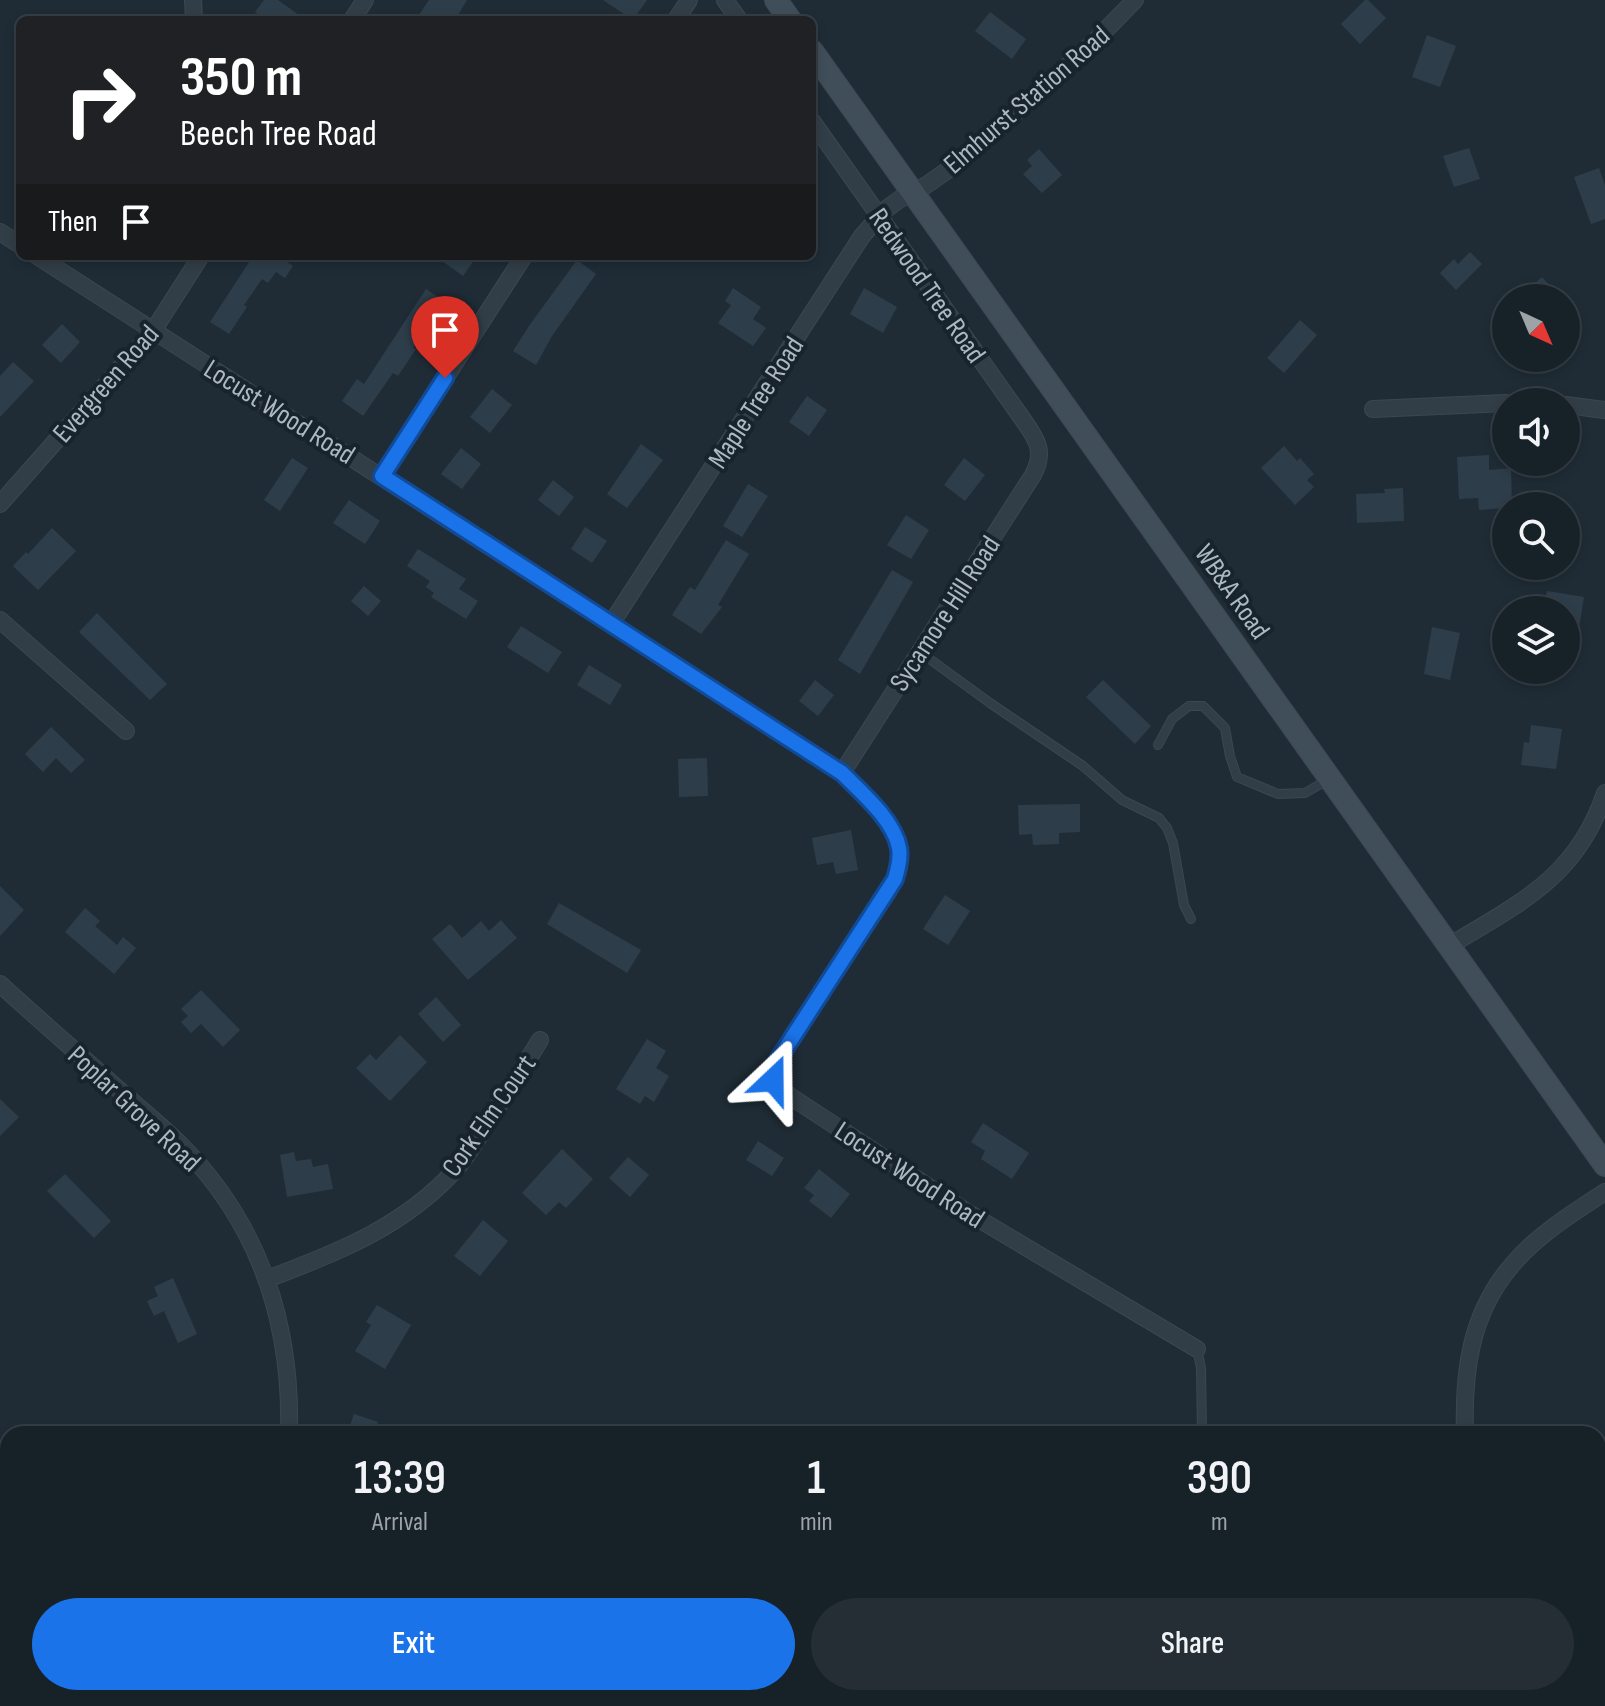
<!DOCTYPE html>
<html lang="en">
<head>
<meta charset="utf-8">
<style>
  body { margin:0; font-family:"Sofia Sans Condensed",sans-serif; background:#242e34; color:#f1f3f6; height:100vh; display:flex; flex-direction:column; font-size:30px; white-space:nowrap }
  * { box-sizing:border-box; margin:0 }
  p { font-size:26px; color:#9ea3a8 }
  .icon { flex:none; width:44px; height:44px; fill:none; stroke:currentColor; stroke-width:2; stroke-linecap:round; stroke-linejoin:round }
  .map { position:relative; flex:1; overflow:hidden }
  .drawer { position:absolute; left:0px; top:1426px; width:1606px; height:280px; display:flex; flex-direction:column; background:#172128; border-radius:24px 24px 0 0; box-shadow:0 4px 12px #0003,0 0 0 2px #363e45 }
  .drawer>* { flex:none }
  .guide { position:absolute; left:16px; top:16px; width:800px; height:244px; border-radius:12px; box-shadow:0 4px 12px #0003,0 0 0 2px #363e45; background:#202124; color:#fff; overflow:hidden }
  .needle { width:52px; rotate:136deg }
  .tools { position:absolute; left:1492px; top:284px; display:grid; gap:16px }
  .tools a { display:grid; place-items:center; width:88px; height:88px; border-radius:50%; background:#172128; box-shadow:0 4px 12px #0003,0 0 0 2px #363e45; font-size:40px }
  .pin { position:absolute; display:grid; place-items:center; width:68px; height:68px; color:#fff; margin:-82px -34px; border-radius:50% 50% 50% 0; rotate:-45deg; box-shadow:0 0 8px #0007 }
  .pin .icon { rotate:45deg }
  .me { position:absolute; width:88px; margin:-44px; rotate:23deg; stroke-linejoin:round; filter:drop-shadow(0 0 6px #0008) }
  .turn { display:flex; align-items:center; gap:28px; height:168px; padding:0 32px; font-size:36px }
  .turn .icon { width:104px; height:104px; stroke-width:2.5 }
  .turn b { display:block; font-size:56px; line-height:68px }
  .then { display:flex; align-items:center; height:76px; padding:0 32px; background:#0003; gap:16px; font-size:30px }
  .eta { display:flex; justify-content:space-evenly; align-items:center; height:136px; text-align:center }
  .eta b { font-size:48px; font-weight:600; line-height:56px }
  .action { display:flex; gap:16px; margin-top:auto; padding:16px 32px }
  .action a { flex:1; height:92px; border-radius:48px; background:#1a73e8; color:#fff; font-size:32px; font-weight:600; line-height:92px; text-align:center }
  .action a+a { background:#242e34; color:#f1f3f6 }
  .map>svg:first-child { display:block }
  .building { fill:#2d3e4a }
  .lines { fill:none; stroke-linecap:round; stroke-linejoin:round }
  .lane-casing { stroke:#3c4750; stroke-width:10 }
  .street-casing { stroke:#3c4750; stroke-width:18 }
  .secondary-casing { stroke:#3c4750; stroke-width:24 }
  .lane { stroke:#323e47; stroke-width:8 }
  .street { stroke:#323e47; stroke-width:16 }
  .secondary { stroke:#404e5a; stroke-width:22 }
  .route-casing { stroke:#114b97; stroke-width:20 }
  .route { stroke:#1a73e8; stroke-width:14 }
  .labels { text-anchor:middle; stroke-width:8; stroke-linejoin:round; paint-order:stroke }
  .street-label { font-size:28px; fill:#acb9c4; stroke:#18232b }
</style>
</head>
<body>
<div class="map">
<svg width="1605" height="1706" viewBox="0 0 1605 1706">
  <rect width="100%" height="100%" fill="#1f2c36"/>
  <!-- building -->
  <g class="building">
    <polygon points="264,0 278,0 306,20 267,20 255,12"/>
    <polygon points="429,0 467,0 455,20 427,20 419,15"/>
    <polygon points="603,0 647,0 633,20"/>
    <polygon points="1365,0 1368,0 1386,18 1360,44 1341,24"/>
    <polygon points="990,12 1026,39 1012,59 975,31"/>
    <polygon points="1427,35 1456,46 1440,87 1412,77"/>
    <polygon points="1469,148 1480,179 1454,187 1443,156"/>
    <polygon points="1039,149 1062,175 1042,193 1023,174 1032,166 1027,160"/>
    <polygon points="1599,168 1605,185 1605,219 1591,224 1574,177"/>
    <polygon points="1470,252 1482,264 1456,290 1440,273 1454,259 1458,264"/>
    <polygon points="253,256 278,256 293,266 285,278 276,272 268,283 262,279 244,305 247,307 229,334 210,322"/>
    <polygon points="435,256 477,256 463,276"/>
    <polygon points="577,260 596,274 552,336 536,365 513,351 531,323"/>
    <polygon points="1542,277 1561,298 1518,298"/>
    <polygon points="733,288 761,307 753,319 766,328 753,346 718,323 731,305 725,301"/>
    <polygon points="864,288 897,307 883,333 850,314"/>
    <polygon points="426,289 444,301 413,348 416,349 398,376 393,373 363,416 342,401 357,379 364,384"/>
    <polygon points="1300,320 1317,335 1284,373 1267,358"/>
    <polygon points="62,324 80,342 61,363 42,345"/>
    <polygon points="13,362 34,381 0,417 0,376"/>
    <polygon points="492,389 512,405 490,433 470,417"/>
    <polygon points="807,396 827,410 809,436 789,422"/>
    <polygon points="641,444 663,460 627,508 607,494"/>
    <polygon points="1284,446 1297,461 1300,458 1314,474 1307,480 1314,487 1295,505 1261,468"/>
    <polygon points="461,448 481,464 462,489 441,474"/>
    <polygon points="1489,455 1489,470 1511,468 1512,506 1506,506 1506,508 1479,510 1478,498 1459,499 1457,457"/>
    <polygon points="292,458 308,468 280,511 264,500"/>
    <polygon points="964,458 985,475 965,501 944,485"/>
    <polygon points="553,480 574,497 559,516 538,500"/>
    <polygon points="748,484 768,496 742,537 723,526"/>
    <polygon points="1403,488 1404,521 1357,523 1356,494 1385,493 1384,489"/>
    <polygon points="349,500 380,521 365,544 333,523"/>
    <polygon points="906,515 929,530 911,559 887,545"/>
    <polygon points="585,527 607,541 592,563 571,549"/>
    <polygon points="52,528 76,551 38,590 13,566 26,552 28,554"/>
    <polygon points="726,540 749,554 718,605 722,607 701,634 672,615 690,587 695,590"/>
    <polygon points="418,549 466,579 459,589 478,601 466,619 431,597 434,593 426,587 430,581 407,566"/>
    <polygon points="892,570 913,582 860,674 838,660"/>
    <polygon points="364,586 381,601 368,616 351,601"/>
    <polygon points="1547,591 1584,597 1574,660 1566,660 1566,610 1543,610"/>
    <polygon points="97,613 167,684 150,700 79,632"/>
    <polygon points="521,626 562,652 548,673 507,647"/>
    <polygon points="1432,627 1460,633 1450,680 1424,674"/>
    <polygon points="589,665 622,685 610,705 577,685"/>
    <polygon points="815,680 834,695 818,716 799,701"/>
    <polygon points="1103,680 1151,726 1135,744 1086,697"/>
    <polygon points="1531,725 1562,729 1556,769 1521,765 1524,742 1529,743"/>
    <polygon points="51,727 85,760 71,773 56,758 43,772 25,754"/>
    <polygon points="707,758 708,796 679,797 678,759"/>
    <polygon points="1080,804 1080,832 1059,833 1059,844 1033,845 1032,834 1019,835 1018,805"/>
    <polygon points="851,830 858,870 836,874 833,862 817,865 812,838"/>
    <polygon points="0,886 24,910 0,936"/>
    <polygon points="945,895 970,911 948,945 923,929"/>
    <polygon points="559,903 641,950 627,973 547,924"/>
    <polygon points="85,908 100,921 95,926 117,945 123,937 136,948 114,974 65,932"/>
    <polygon points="501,920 517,938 468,980 432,939 450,924 462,938 481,921 489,931"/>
    <polygon points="201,990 240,1030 223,1047 201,1024 191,1033 181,1022 188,1016 181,1009"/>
    <polygon points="436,997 461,1025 443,1042 418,1014"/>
    <polygon points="400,1035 427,1062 390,1101 356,1068 370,1054 376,1060"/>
    <polygon points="647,1039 666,1051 656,1068 669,1076 654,1102 645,1096 640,1104 616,1089"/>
    <polygon points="0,1099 19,1117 0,1136"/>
    <polygon points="983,1123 1029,1153 1012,1179 981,1159 985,1151 971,1142"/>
    <polygon points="758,1141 784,1158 772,1176 746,1160"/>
    <polygon points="562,1149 593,1179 566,1208 559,1202 546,1215 522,1193"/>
    <polygon points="294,1152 296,1161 311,1159 313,1167 328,1164 333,1189 287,1197 280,1155"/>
    <polygon points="628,1157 649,1175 630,1197 609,1178"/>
    <polygon points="819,1169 850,1194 831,1218 809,1201 814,1195 804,1188"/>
    <polygon points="65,1174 111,1221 94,1238 47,1191"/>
    <polygon points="483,1220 508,1241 480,1276 454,1256"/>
    <polygon points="173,1278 197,1334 178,1343 164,1311 154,1316 147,1301 158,1296 154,1287"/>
    <polygon points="377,1305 411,1325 385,1369 355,1351 371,1325 366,1322"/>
    <polygon points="354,1414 378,1422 375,1434 347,1434"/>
  </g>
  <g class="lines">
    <!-- lane casing -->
    <g class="lane-casing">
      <g id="lane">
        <polyline points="920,652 990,703 1083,766 1122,800 1159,818 1167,828 1173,843 1184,905 1191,919"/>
        <polyline points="1158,745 1172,719 1189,706 1203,706 1225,728 1230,756 1237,777 1278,794 1305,793 1329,779"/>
        <polyline points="1197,1349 1201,1368 1202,1434"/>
        <polyline points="1598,1558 1605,1562"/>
        <polyline points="1481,1698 1493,1706"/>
        <polyline points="1603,1706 1605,1704"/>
      </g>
    </g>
    <!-- street casing -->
    <g class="street-casing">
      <g id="street">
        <polyline points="193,0 194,20"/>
        <polyline points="725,0 739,20"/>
        <polyline points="352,20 365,0"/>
        <polyline points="676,20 689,0"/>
        <path d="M812,121l212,300c14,20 21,31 9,54l-191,298"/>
        <polyline points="0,232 20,245"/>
        <path d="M37,256l805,517c27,27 72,62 53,106 -4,10 -11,19 -17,28l-106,162 1,11 6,9 188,123 230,137"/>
        <polyline points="1566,405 1605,410"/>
        <polyline points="1373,409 1506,403"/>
        <polyline points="382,476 524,256"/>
        <polyline points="0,504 153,331 201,256"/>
        <polyline points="0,620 126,731"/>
        <polyline points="611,624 862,236 885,210 900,199 925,186 965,158 1093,43 1135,0"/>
        <path d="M1449,946c71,-43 128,-69 156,-153"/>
        <path d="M0,984c36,33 73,65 109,97 24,22 50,42 73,65 78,79 110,179 107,288"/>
        <path d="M267,1279c70,-26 138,-53 189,-110 16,-19 28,-41 41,-61 15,-23 29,-45 43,-68"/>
        <path d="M1465,1434c-2,-62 5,-120 47,-169 25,-30 61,-52 93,-73"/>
        <polyline points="0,1659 8,1662"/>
        <polyline points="108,1698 131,1706"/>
        <polyline points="677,1698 690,1706"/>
        <polyline points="209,1706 212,1698"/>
        <polyline points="580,1706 586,1698"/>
        <polyline points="1378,1706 1383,1698"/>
      </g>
    </g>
    <!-- secondary casing -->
    <g class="secondary-casing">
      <g id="secondary">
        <polyline points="776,0 790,20"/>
        <polyline points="812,51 1605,1165"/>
      </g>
    </g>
    <!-- lane -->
    <use href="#lane" class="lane"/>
    <!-- street -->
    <use href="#street" class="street"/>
    <!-- secondary -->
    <use href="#secondary" class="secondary"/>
  </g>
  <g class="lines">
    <!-- route casing -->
    <g class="route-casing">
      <path id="route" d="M445,378l-63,98 460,297c19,19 52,47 57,75 2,10 -1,21 -4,31l-123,190 1,11"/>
    </g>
    <!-- route -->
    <use href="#route" class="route"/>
  </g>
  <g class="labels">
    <!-- street labels -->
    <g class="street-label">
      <text transform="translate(1026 99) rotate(-41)" y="10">Elmhurst Station Road</text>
      <text transform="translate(928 285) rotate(55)" y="10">Redwood Tree Road</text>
      <text transform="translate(105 383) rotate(-49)" y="10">Evergreen Road</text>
      <text transform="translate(755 402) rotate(-57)" y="10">Maple Tree Road</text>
      <text transform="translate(280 411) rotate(32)" y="10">Locust Wood Road</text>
      <text transform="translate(1233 591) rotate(55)" y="10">WB&amp;A Road</text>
      <text transform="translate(944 613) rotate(-57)" y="10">Sycamore Hill Road</text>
      <text transform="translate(135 1108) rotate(43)" y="10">Poplar Grove Road</text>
      <text transform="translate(488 1115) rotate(-55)" y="10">Cork Elm Court</text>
      <text transform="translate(910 1174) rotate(33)" y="10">Locust Wood Road</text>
    </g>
  </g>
</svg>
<div class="tools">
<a><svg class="needle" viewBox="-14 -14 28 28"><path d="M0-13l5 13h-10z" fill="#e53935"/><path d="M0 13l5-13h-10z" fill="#9ea3a8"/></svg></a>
<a><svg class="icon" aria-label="sound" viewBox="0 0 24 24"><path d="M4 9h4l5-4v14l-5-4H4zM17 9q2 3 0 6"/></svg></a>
<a><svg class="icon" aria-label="search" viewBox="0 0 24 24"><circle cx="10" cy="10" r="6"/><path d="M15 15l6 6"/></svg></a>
<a><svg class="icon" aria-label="layers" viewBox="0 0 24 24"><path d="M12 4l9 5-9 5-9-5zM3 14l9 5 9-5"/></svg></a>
</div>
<div class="pin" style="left:445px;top:378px;background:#d93025"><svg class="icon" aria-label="arrive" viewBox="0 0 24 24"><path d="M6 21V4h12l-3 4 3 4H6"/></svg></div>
<svg class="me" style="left:773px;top:1080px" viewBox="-20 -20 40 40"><path d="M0-17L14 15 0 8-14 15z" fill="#1a73e8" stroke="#fff" stroke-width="4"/></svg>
<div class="guide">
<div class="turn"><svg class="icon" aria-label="right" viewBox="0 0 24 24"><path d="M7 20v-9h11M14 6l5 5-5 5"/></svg><div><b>350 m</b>Beech Tree Road</div></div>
<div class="then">Then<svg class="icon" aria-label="arrive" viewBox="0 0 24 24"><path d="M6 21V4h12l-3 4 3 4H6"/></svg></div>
</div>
<section class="drawer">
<div class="eta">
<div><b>13:39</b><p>Arrival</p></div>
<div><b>1</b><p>min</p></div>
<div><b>390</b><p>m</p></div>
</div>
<div class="action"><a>Exit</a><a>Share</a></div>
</section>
</div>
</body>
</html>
